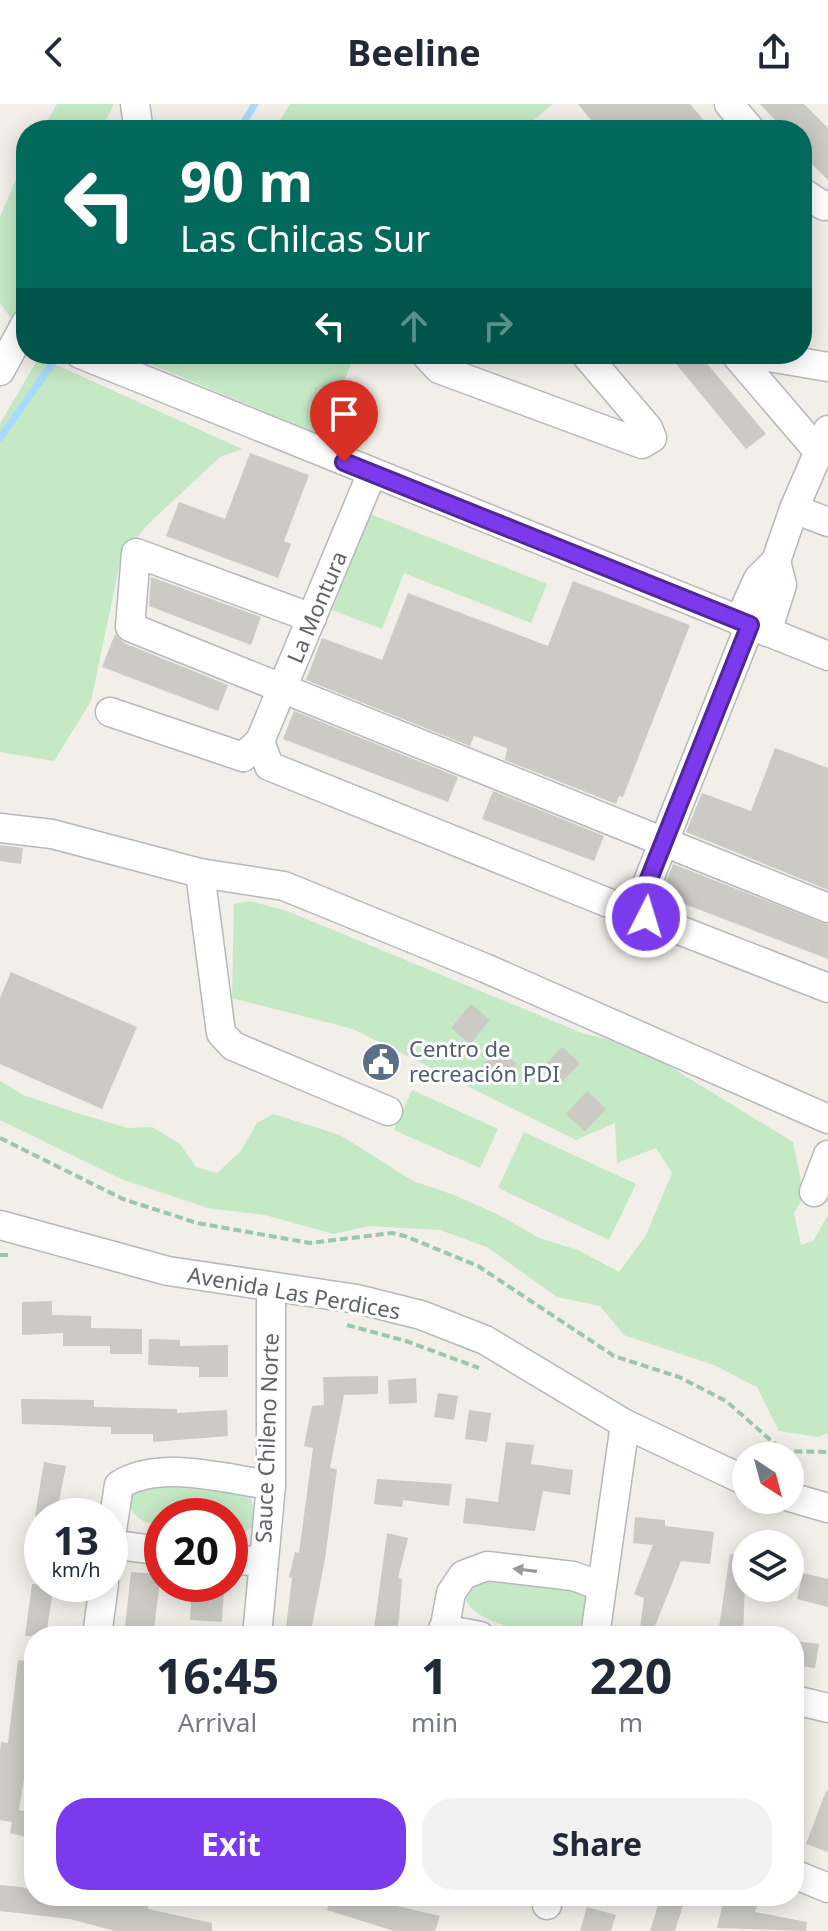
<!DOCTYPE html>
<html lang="en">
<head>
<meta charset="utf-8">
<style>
  body { margin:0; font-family:"Noto Sans",sans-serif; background:#f2f2f3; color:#1f2937; height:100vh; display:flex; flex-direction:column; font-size:30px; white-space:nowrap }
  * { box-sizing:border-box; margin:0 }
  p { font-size:26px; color:#747a83 }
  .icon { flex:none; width:44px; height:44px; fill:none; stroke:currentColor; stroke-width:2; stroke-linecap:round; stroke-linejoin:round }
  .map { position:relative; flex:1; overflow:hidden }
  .panel { position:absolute; left:24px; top:1522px; width:780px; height:280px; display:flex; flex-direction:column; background:#fff; border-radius:32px; box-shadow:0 4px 20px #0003 }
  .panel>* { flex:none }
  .hud { position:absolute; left:16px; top:16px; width:796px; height:244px; border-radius:32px; box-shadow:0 4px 20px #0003; background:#00695c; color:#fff; overflow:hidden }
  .needle { width:52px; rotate:144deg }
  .controls { position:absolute; left:732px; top:1338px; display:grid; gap:16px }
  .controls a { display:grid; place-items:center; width:72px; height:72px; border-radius:50%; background:#fff; box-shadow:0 4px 20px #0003; font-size:40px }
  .speed { position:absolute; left:24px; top:1394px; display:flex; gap:16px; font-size:40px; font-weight:700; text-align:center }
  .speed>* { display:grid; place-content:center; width:104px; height:104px; border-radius:50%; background:#fff; box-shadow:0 4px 20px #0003; line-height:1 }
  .speed small { font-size:20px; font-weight:400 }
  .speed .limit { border:12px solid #d22; background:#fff; color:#111 }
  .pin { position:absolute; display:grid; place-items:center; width:68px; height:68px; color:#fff; margin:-82px -34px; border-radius:50% 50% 50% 0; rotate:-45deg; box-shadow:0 0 8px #0007 }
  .pin .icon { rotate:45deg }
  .me { position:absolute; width:88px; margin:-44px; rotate:5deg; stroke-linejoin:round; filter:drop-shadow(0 0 6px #0008) }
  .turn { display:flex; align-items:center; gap:28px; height:168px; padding:0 32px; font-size:36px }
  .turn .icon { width:104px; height:104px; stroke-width:2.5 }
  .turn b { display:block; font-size:56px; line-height:68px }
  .lanes { display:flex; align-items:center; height:76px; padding:0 32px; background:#0003; justify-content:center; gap:40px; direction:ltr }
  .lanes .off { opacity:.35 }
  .eta { display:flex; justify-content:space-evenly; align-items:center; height:136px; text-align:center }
  .eta b { font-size:48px; font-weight:700; line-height:56px }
  .button { display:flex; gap:16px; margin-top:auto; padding:16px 32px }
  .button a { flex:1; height:92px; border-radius:32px; background:#7c3aed; color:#fff; font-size:32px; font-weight:700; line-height:92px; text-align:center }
  .button a+a { background:#f2f2f3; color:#1f2937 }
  header { display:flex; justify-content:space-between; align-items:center; height:104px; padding:0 32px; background:#fff; font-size:36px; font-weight:700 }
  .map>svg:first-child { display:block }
  .green { fill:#c5e8c5 }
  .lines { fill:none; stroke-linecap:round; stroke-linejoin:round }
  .stream { stroke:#aadaff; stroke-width:7 }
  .building { fill:#cccac5 }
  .minor-casing { stroke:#b5b8bc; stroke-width:31 }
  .path { stroke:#9cc7a9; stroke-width:4; stroke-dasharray:8 4; stroke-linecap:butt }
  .minor { stroke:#fff; stroke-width:28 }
  .oneway { fill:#979a9d }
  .route-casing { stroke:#51269a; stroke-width:20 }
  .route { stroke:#7c3aed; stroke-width:14 }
  .labels { text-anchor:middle; stroke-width:6; stroke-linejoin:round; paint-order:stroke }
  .street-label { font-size:22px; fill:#5f6368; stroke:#fff }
  .service-label { font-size:22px; fill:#4e5e75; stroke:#fff; text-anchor:start }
</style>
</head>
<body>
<header><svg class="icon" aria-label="back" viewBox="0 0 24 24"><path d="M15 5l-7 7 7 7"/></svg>Beeline<svg class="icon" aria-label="share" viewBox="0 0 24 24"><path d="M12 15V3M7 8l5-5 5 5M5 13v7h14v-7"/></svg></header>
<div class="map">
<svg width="828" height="1827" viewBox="0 0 828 1827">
  <rect width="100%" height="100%" fill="#f1efe8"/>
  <!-- green -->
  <g class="green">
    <polygon points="57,0 114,0 101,26 42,26"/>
    <polygon points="290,0 553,0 522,26 274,26"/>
    <polygon points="26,52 26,209 11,214 0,199 0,113"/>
    <polygon points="126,250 355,250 322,331"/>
    <polygon points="39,253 242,345 220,353 147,421 121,454 91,597 54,657 0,648 0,320"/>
    <polygon points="370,410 547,480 531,519 404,469 382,525 332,506"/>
    <polygon points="250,797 287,807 582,929 638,943 793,1038 804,1092 794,1109 801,1141 813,1137 828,1111 828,1329 818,1333 779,1327 757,1283 714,1261 624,1231 600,1202 557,1193 487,1143 440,1126 369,1122 334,1130 265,1111 208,1104 121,1075 0,1016 0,977 23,991 77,1009 128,1024 152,1023 180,1040 196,1063 217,1069 240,1048 257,1019 273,1010 340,1031 413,1077 454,1091 497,1110 539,1134 578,1146 619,1168 646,1131 672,1069 656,1044 617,1059 615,1019 576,1036 353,925 232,894 234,800"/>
    <polygon points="412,986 498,1025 480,1064 394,1026"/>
    <polygon points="524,1028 636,1080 609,1136 498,1084"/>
    <path d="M156,1382l85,7 10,4 5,24c-5,9 -15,16 -26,14v-19h-68v10c-18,-3 -29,-7 -34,-25l6,-12z"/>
    <path d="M506,1475l77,15 9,5 -10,37c-28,0 -104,-7 -116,-36l7,-15z"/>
  </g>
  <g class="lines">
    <!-- stream -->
    <g class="stream">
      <polyline points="239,26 255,0"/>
      <polyline points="0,334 59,250"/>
    </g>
  </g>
  <!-- building -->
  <g class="building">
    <polygon points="578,0 690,0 712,26 594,26 594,20"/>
    <polygon points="760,0 804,0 828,24 828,76 802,50 802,26 785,26"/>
    <polygon points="668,250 699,250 766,330 746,345"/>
    <polygon points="250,349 309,371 284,437 291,440 278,474 166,432 179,398 225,415"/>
    <polygon points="151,473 261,513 251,541 149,502"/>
    <polygon points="573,477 690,521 623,693 619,692 616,700 505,656 507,644 474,632 470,642 306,576 322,534 382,556 408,489 548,542"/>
    <polygon points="115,530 124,539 228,581 218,607 102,563"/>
    <polygon points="294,607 458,673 448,698 283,635"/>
    <polygon points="775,644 828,664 828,786 686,728 702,689 751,707"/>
    <polygon points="493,687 604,732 594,757 482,715"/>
    <polygon points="0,741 23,744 21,760 0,757"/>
    <polygon points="673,760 828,821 828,855 661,791"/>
    <polygon points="11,868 137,923 102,1005 0,960 0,894"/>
    <polygon points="471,900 490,916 470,940 451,924"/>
    <polygon points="562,943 580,959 560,980 542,964"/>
    <polygon points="498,944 517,960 497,982 479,966"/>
    <polygon points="587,987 606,1005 585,1027 566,1010"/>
    <polygon points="52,1197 52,1211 91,1212 91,1224 142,1225 142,1250 110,1250 110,1242 63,1242 63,1229 22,1231 22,1198"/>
    <polygon points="149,1235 180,1236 180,1242 228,1241 228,1273 199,1273 199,1263 148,1261"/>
    <polygon points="378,1272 378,1290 344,1291 330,1364 337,1365 325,1455 310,1532 285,1532 292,1474 289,1473 295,1448 299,1449 313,1344 304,1342 312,1302 324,1301 323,1273"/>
    <polygon points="416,1274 417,1299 389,1300 388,1276"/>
    <polygon points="438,1289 458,1292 454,1316 434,1313"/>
    <polygon points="21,1295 94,1296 94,1303 177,1305 177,1309 227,1306 228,1332 153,1338 153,1330 111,1330 111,1323 22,1320"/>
    <polygon points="469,1306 491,1309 487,1338 465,1335"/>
    <polygon points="506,1338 534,1341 531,1360 573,1366 570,1391 543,1387 535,1427 463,1419 466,1394 498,1398"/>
    <polygon points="44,1358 66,1362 56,1412 35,1412"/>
    <polygon points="377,1375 452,1380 449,1402 403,1396 402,1403 374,1400"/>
    <polygon points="635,1413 665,1416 665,1422 714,1428 710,1460 681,1457 651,1532 639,1532 644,1494 634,1490 653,1441 633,1439"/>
    <polygon points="387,1429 408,1434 398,1474 402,1475 399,1515 396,1532 373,1532"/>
    <polygon points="730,1450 746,1452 743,1532 718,1530"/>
    <polygon points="131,1468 161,1470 153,1532 124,1532"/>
    <polygon points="803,1469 828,1475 828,1503 797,1495"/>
    <polygon points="32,1480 54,1480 46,1532 25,1532"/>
    <polygon points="192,1484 224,1486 222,1518 190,1516"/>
    <polygon points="794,1537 819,1540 815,1564 794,1561"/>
    <polygon points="18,1556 34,1558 32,1626 19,1706 34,1709 34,1735 10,1729 12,1718 0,1716 0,1647 1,1638 8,1639"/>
    <polygon points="826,1687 828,1687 828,1748 806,1740"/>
    <polygon points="0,1781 22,1783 34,1787 34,1792 148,1802 148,1805 212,1819 212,1827 115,1827 70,1815 0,1807"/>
    <polygon points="332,1792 354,1792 440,1812 435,1827 394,1827 327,1806"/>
    <polygon points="661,1792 686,1792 675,1827 650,1827"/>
    <polygon points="724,1795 757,1802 755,1808 807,1818 806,1827 717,1824"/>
    <polygon points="587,1803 616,1811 611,1827 580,1827"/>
  </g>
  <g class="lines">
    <!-- minor casing -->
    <g class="minor-casing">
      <g id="minor">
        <polyline points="135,0 138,21 135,26"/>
        <polyline points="729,0 751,26"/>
        <polyline points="802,88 824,102 828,101"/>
        <polyline points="80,250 828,552"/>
        <polyline points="425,250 439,265 642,340 652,334 648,324 585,250"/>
        <polyline points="735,250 818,347"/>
        <polyline points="752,250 828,263"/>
        <polyline points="0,267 26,219"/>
        <polyline points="794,405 828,418"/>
        <polyline points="776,457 794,405 828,326"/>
        <polyline points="312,514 136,449 130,523 828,804"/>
        <polyline points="739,517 758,475 776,457 782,481 767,528"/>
        <polyline points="110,608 243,653 260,637 372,369"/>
        <polyline points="260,637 269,662 626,806 641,795"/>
        <polyline points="0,724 52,730 200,769 284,782 485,864 828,1015"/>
        <polyline points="200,769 221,929 233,942 388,1007"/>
        <polyline points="641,795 750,521"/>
        <polyline points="641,795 646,813 828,884"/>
        <polyline points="814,1088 828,1051"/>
        <polyline points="0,1121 168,1167 357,1195 421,1211 485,1236 625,1320 746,1377"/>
        <polyline points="790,1393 828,1404"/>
        <path d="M110,1439l9,-58c41,-26 105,-6 152,0"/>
        <polyline points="110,1440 162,1447"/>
        <polyline points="230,1455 263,1458"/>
        <polyline points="443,1525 480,1532"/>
        <polyline points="97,1532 104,1480"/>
        <polyline points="257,1532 271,1381 271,1183"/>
        <polyline points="443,1532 451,1489 463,1471 487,1462 573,1472 601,1482"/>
        <polyline points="595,1532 625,1320"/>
        <polyline points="795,1596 828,1604"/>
        <polyline points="794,1770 828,1784"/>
        <polyline points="547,1801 548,1792"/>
      </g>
    </g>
    <!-- path -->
    <g class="path">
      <polyline points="0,1034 123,1095 197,1119 310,1139 392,1129 405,1132 478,1162 614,1252 679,1273 726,1297 783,1347 828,1348"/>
      <polyline points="0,1151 10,1151"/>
      <polyline points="347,1221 406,1237 479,1264"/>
    </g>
    <!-- minor -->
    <use href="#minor" class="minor"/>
  </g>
  <!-- one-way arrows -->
  <defs><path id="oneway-solid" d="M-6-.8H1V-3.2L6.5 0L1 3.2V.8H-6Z" transform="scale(2)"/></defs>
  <use class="oneway" href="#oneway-solid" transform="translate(525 1466) rotate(-173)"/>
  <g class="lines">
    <!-- route casing -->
    <g class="route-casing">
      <polyline id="route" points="344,358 750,521 641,795 646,813"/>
    </g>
    <!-- route -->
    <use href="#route" class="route"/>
  </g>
  <!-- icons -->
  <defs>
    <g id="civic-disc" transform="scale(2)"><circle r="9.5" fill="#5c6f8a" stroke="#fff"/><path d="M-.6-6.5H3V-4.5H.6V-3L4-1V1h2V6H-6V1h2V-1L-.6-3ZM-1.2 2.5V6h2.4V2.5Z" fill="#fff"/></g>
  </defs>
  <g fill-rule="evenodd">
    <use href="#civic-disc" x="381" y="958"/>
  </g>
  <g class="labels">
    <!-- street labels -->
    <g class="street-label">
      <text transform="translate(317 503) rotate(-67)" y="8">La Montura</text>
      <text transform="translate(294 1189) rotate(10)" y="8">Avenida Las Perdices</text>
      <text transform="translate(267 1334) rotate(-88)" y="8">Sauce Chileno Norte</text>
    </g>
    <!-- service labels -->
    <g class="service-label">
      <text x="409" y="953">Centro de<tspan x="409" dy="25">recreación PDI</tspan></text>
    </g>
  </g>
</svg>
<div class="controls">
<a><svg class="needle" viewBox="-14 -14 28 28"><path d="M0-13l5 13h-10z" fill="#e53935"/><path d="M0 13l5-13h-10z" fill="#747a83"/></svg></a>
<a><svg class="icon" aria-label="layers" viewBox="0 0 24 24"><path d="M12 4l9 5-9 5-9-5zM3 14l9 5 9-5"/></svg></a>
</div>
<div class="speed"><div>13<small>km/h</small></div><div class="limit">20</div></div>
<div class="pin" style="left:344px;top:358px;background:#d93025"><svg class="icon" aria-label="arrive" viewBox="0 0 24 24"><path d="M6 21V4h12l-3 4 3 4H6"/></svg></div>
<svg class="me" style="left:646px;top:813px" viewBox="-20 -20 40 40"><circle r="17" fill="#7c3aed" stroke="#fff" stroke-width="3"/><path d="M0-11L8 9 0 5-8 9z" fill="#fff"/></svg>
<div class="hud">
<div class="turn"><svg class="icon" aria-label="left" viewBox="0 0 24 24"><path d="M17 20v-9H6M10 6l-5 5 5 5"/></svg><div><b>90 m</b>Las Chilcas Sur</div></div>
<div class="lanes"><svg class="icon" aria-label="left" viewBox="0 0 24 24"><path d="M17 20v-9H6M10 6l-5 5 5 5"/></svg><svg class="icon off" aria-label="ahead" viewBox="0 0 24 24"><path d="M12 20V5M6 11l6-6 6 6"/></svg><svg class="icon off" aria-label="right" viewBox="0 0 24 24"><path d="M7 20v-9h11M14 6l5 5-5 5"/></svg></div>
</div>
<section class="panel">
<div class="eta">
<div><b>16:45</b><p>Arrival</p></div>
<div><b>1</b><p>min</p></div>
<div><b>220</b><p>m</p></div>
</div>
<div class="button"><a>Exit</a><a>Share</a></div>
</section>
</div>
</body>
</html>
